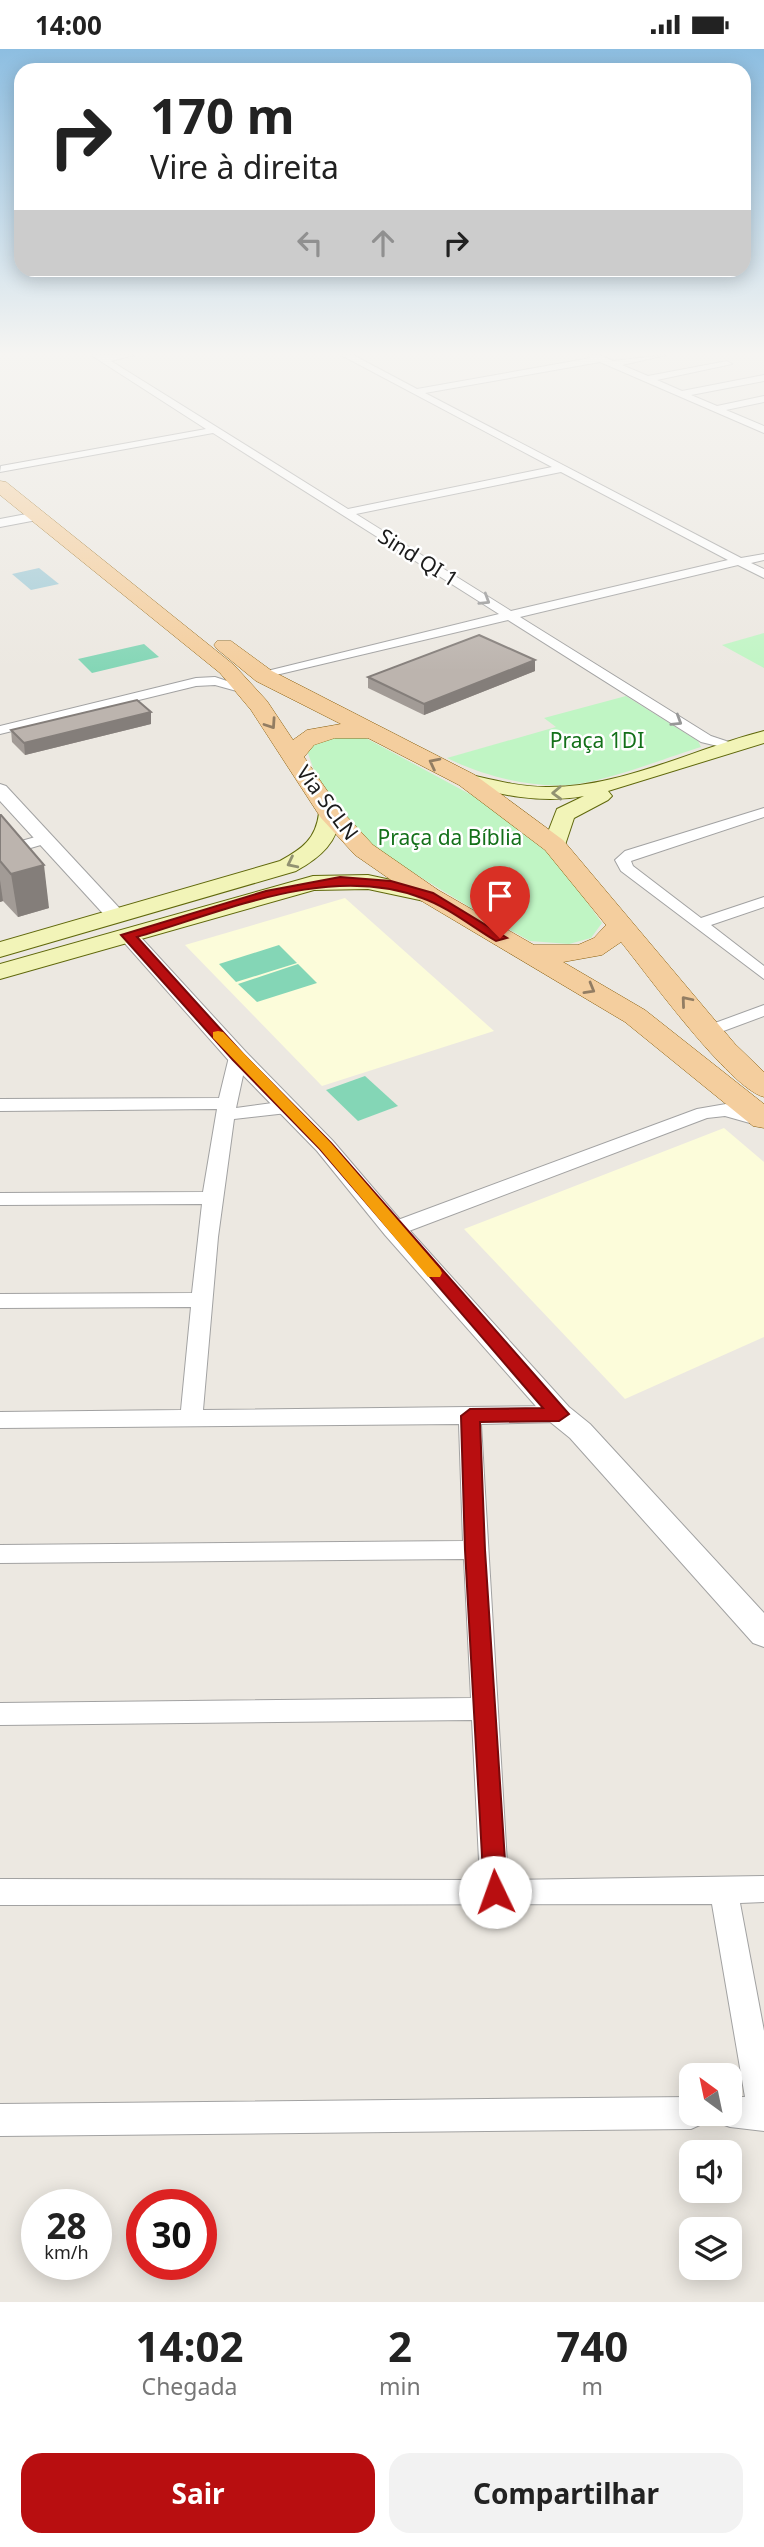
<!DOCTYPE html>
<html lang="pt">
<head>
<meta charset="utf-8">
<style>
  body { margin:0; font-family:"Noto Sans",sans-serif; background:#f2f2f2; color:#222; height:100vh; display:flex; flex-direction:column; font-size:26px; white-space:nowrap }
  * { box-sizing:border-box; margin:0 }
  p { font-size:23px; color:#767676 }
  .icon { flex:none; width:38px; height:38px; fill:none; stroke:currentColor; stroke-width:2; stroke-linecap:round; stroke-linejoin:round }
  .map { position:relative; height:2253px; overflow:hidden }
  .panel { display:flex; flex-direction:column; background:#fff; flex:1 }
  .panel>* { flex:none }
  .top-card { position:absolute; left:14px; top:14px; width:737px; height:214px; border-radius:21px; box-shadow:0 4px 18px #0003; background:#fff; color:#222; overflow:hidden }
  .needle { width:46px; rotate:327deg }
  .tools { position:absolute; left:679px; top:2014px; display:grid; gap:14px }
  .tools a { display:grid; place-items:center; width:63px; height:63px; border-radius:14px; background:#fff; box-shadow:0 4px 18px #0003; font-size:35px }
  .speed { position:absolute; left:21px; top:2140px; display:flex; gap:14px; font-size:35px; font-weight:700; text-align:center }
  .speed>* { display:grid; place-content:center; width:91px; height:91px; border-radius:50%; background:#fff; box-shadow:0 4px 18px #0003; line-height:1 }
  .speed small { font-size:18px; font-weight:400 }
  .speed .limit { border:10px solid #d22; background:#fff; color:#111 }
  .pin { position:absolute; display:grid; place-items:center; width:60px; height:60px; color:#fff; margin:-72px -30px; border-radius:50% 50% 50% 0; rotate:-45deg; box-shadow:0 0 7px #0007 }
  .pin .icon { rotate:45deg }
  .me { position:absolute; width:77px; margin:-38px; rotate:357deg; stroke-linejoin:round; filter:drop-shadow(0 0 5px #0008) }
  .turn { display:flex; align-items:center; gap:24px; height:147px; padding:0 21px; font-size:32px }
  .turn .icon { width:91px; height:91px; stroke-width:2.5 }
  .turn b { display:block; font-size:49px; line-height:60px }
  .lanes { display:flex; align-items:center; height:66px; padding:0 21px; background:#0003; justify-content:center; gap:35px; direction:ltr }
  .lanes .off { opacity:.35 }
  .eta { display:flex; justify-content:space-evenly; align-items:center; height:119px; text-align:center }
  .eta b { font-size:42px; font-weight:700; line-height:49px }
  .action { display:flex; gap:14px; margin-top:auto; padding:14px 21px }
  .action a { flex:1; height:80px; border-radius:21px; background:#b80e10; color:#fff; font-size:28px; font-weight:700; line-height:80px; text-align:center }
  .action a+a { background:#f2f2f2; color:#222 }
  .status { display:flex; justify-content:space-between; align-items:center; height:49px; padding:0 35px; background:#fff; direction:ltr }
  .status svg { height:19px; fill:currentColor }
  .map>svg:first-child { display:block }
  .education { fill:#fcfcda }
  .park { fill:#c0f5c4 }
  .pitch { fill:#84d6b6 }
  .water { fill:#a4ccd7 }
  .lines { fill:none; stroke-linecap:round; stroke-linejoin:round }
  .minor-casing { stroke:#a2a2a2; stroke-width:2 }
  .tertiary-casing { stroke:#a2a2a2; stroke-width:2 }
  .secondary-casing { stroke:#60680c; stroke-width:2 }
  .primary-casing { stroke:#885d0a; stroke-width:1 }
  .minor { fill:#fff; fill-rule:evenodd }
  .tertiary { fill:#fff; fill-rule:evenodd }
  .secondary { fill:#f2f4b8; fill-rule:evenodd }
  .primary { fill:#f4ce9e; fill-rule:evenodd }
  .wall { fill:#a29b96 }
  .shaded-wall { fill:#847e7a }
  .building { fill:#bcb4ae; stroke:#847e7a; stroke-width:2 }
  .oneway { stroke:#989898 }
  .oneway2 { stroke:#927d63 }
  .oneway3 { stroke:#919271 }
  .route { fill:#b80e10; stroke:#78090a; stroke-width:2 }
  .slow { fill:#f59e0b }
  .labels { text-anchor:middle; stroke-width:5; stroke-linejoin:round; paint-order:stroke }
  .far-street-label { font-size:21px; fill:#1b1b1b; stroke:#fff }
  .far-park-label { font-size:21px; fill:#137019; stroke:#fff }
</style>
</head>
<body>
<div class="status"><b>14:00</b><svg viewBox="0 0 49 12"><path d="M0 12V9h3v3zM5 12V6h3v6zM10 12V3h3v9zM15 12V0h3v12zM26 1h20v11H26zM47 4h2v5h-2z"/></svg></div>
<div class="map">
<svg width="764" height="2253" viewBox="0 0 764 2253">
  <rect width="100%" height="100%" fill="#ece8e1"/>
  <!-- education -->
  <g class="education">
    <polygon points="345,849 494,982 322,1037 185,896"/>
    <polygon points="724,1079 764,1113 764,1288 625,1350 464,1180"/>
  </g>
  <!-- park -->
  <g class="park">
    <polygon points="764,584 764,619 722,596"/>
    <path d="M626,647l72,45 3,6c-36,11 -88,32 -124,37 -41,6 -94,-8 -130,-26l109,-31 -12,-9z"/>
    <polygon points="326,687 362,687 477,749 556,810 602,874 591,889 569,895 530,892 476,862 376,801 351,775 315,724 305,696"/>
  </g>
  <!-- pitch -->
  <g class="pitch">
    <polygon points="144,595 159,608 92,624 78,610"/>
    <polygon points="279,896 297,914 236,933 219,915"/>
    <polygon points="298,915 317,934 257,953 238,935"/>
    <polygon points="365,1027 398,1057 358,1072 326,1041"/>
  </g>
  <!-- water -->
  <polygon class="water" points="39,519 59,535 31,541 12,525"/>
  <g class="lines">
    <!-- minor casing -->
    <g class="minor-casing">
      <g id="minor">
        <path d="M91,306h43l-23,6 237,148 204,-42 -211,-112h12l64,34 174,-31 -3,-3h12l13,6 53,-6 -44,10 26,11 79,-15 5,3 -75,16 25,11 82,-16v6l-73,14 26,11 47,-10v6l-38,8 38,16v7l-164,-71 -175,31 316,165 23,-4v6l-13,3 13,6v9l-26,-13 -218,52 191,119 30,10 -7,4 -33,-8 -193,-122 -249,59v-6l240,-59 -286,-181 -213,39 1,-6 205,-37zM561,423l167,88 -217,51 -155,-97z"/>
        <polygon points="215,628 251,640 244,644 215,636 196,637 0,685 0,677 196,629"/>
        <polygon points="764,759 764,768 631,812 633,817 701,869 764,848 764,858 711,876 764,917 764,930 621,822 615,811 625,802"/>
        <polygon points="46,785 51,787 51,793 0,808 0,798"/>
        <polygon points="764,956 764,967 710,987 701,982 704,978"/>
        <polygon points="238,1003 247,1008 236,1059 287,1052 296,1058 287,1064 234,1070 218,1188 203,1361 559,1357 567,1359 570,1365 567,1371 559,1373 481,1375 508,1831 764,1827 764,1853 740,1854 764,1982 764,2082 730,2078 719,2074 715,2065 730,2065 730,2048 745,2048 712,1855 0,1856 0,1830 480,1831 472,1671 0,1676 0,1654 471,1649 464,1510 0,1514 0,1496 463,1492 459,1375 0,1379 0,1363 181,1361 191,1258 0,1259 0,1245 192,1244 202,1155 0,1156 0,1144 203,1143 217,1060 0,1062 0,1050 219,1049 229,1008"/>
        <polygon points="726,1055 764,1066 764,1078 725,1067 707,1069 401,1185 387,1185 384,1180 387,1175 697,1060"/>
        <polygon points="691,2048 691,2065 706,2065 702,2075 691,2080 0,2087 0,2055"/>
      </g>
    </g>
    <!-- tertiary casing -->
    <g class="tertiary-casing">
      <g id="tertiary">
        <polygon points="37,463 42,464 42,470 0,478 0,470"/>
        <polygon points="0,735 6,737 123,863 126,867 123,871 109,871 0,752"/>
        <polygon points="128,880 135,882 246,1003 333,1092 403,1174 569,1358 590,1375 764,1564 764,1598 753,1594 570,1389 549,1372 385,1186 317,1102 230,1013 121,890 118,886"/>
      </g>
    </g>
    <!-- secondary casing -->
    <g class="secondary-casing">
      <g id="secondary">
        <path d="M764,682v12l-156,48 4,5 -4,4 -34,18 -9,27 -11,7 -11,-7 14,-36 27,-13c-43,8 -83,-1 -124,-12l-3,-4 10,-6c26,6 52,13 79,13 75,1 147,-38 218,-56z"/>
        <path d="M330,758l11,6c-3,29 -20,44 -45,58l-296,86v-15l280,-81c22,-12 36,-22 39,-48z"/>
        <polygon points="368,826 437,841 440,846 429,853 368,840 314,841 0,930 0,915 313,827"/>
      </g>
    </g>
    <!-- primary casing -->
    <g class="primary-casing">
      <path id="primary" d="M0,432l6,1 228,183 33,36 26,39 14,-10 34,-6 -85,-43 -39,-32 -3,-4 3,-4h14l41,30 203,104 88,65 172,204 29,28v25c-35,-9 -117,-123 -143,-155l-19,13 -39,7 82,48 119,94v24l-11,-2 -128,-104 -205,-122 -65,-45 -34,-37 -70,-108 -31,-37 -220,-178zM335,689h33l91,47 86,65 61,75 -12,13 -16,7h-44l-96,-55 -65,-45 -34,-37 -35,-51 10,-12z"/>
    </g>
    <!-- minor -->
    <use href="#minor" class="minor"/>
    <!-- tertiary -->
    <use href="#tertiary" class="tertiary"/>
    <!-- secondary -->
    <use href="#secondary" class="secondary"/>
    <!-- primary -->
    <use href="#primary" class="primary"/>
  </g>
  <!-- wall -->
  <g class="wall">
    <polygon points="535,611 535,622 424,666 368,639 368,628"/>
    <polygon points="151,675 25,706 12,693 11,681"/>
    <polygon points="0,766 49,859 18,868 3,852 0,853"/>
  </g>
  <!-- shaded-wall -->
  <g class="shaded-wall">
    <polygon points="535,611 535,622 424,666 424,655"/>
    <polygon points="151,663 151,675 25,706 24,694"/>
    <polygon points="44,816 49,859 18,868 11,825"/>
    <polygon points="0,831 3,852 0,853"/>
  </g>
  <!-- building -->
  <g class="building">
    <polygon points="479,586 535,611 424,655 368,628"/>
    <polygon points="137,651 151,663 24,694 11,681"/>
    <polygon points="0,766 1,766 44,816 11,825 0,812"/>
  </g>
  <!-- one-way arrows -->
  <defs><path id="oneway-chevron" d="M-2-3.5L2.5 0L-2 3.5" fill="none" stroke-width="1.6" stroke-linecap="round" stroke-linejoin="round" transform="scale(1.75)"/></defs>
  <g class="oneway">
    <use href="#oneway-chevron" transform="translate(485 551) rotate(32)"/>
    <use href="#oneway-chevron" transform="translate(677 672) rotate(32)"/>
  </g>
  <g class="oneway2">
    <use href="#oneway-chevron" transform="translate(271 675) rotate(56)"/>
    <use href="#oneway-chevron" transform="translate(434 714) rotate(-153)"/>
    <use href="#oneway-chevron" transform="translate(590 940) rotate(30)"/>
    <use href="#oneway-chevron" transform="translate(686 952) rotate(-130)"/>
  </g>
  <g class="oneway3">
    <use href="#oneway-chevron" transform="translate(557 744) rotate(178)"/>
    <use href="#oneway-chevron" transform="translate(292 814) rotate(154)"/>
  </g>
  <!-- sky -->
  <linearGradient id="sky" x2="0" y2="1"><stop stop-color="#8dbee1"/><stop offset="0.49" stop-color="#f6f5f2"/><stop offset="1" stop-color="#f6f5f2" stop-opacity="0"/></linearGradient>
  <rect width="764" height="622" fill="url(#sky)"/>
  <!-- route -->
  <path class="route" d="M340,828l51,4 42,12 74,45 -11,3c-24,-14 -48,-34 -74,-43 -92,-35 -196,13 -285,39l106,117 88,89 238,271 -10,7 -79,1 5,128 22,342 -3,8 -9,3 -8,-3 -3,-8 -19,-342 -4,-134 9,-7 73,-1 -223,-259 -87,-89 -112,-125 145,-44z"/>
  <!-- slow -->
  <polygon class="slow" points="218,982 223,983 331,1094 440,1220 442,1224 440,1228 428,1228 320,1100 213,989 213,983"/>
  <g class="labels">
    <!-- far-street labels -->
    <g class="far-street-label">
      <text transform="translate(418 509) rotate(32)" y="7">Sind QI 1</text>
      <text transform="translate(327 754) rotate(53)" y="7">Via SCLN</text>
    </g>
    <!-- far-park labels -->
    <g class="far-park-label">
      <text x="597" y="699">Praça 1DI</text>
      <text x="450" y="796">Praça da Bíblia</text>
    </g>
  </g>
</svg>
<div class="tools">
<a><svg class="needle" viewBox="-14 -14 28 28"><path d="M0-13l5 13h-10z" fill="#e53935"/><path d="M0 13l5-13h-10z" fill="#767676"/></svg></a>
<a><svg class="icon" aria-label="sound" viewBox="0 0 24 24"><path d="M4 9h4l5-4v14l-5-4H4zM17 9q2 3 0 6"/></svg></a>
<a><svg class="icon" aria-label="layers" viewBox="0 0 24 24"><path d="M12 4l9 5-9 5-9-5zM3 14l9 5 9-5"/></svg></a>
</div>
<div class="speed"><div>28<small>km/h</small></div><div class="limit">30</div></div>
<div class="pin" style="left:500px;top:889px;background:#d93025"><svg class="icon" aria-label="arrive" viewBox="0 0 24 24"><path d="M6 21V4h12l-3 4 3 4H6"/></svg></div>
<svg class="me" style="left:495px;top:1843px" viewBox="-20 -20 40 40"><circle r="19" fill="#fff"/><path d="M0-13L10 11 0 6-10 11z" fill="#b80e10"/></svg>
<div class="top-card">
<div class="turn"><svg class="icon" aria-label="right" viewBox="0 0 24 24"><path d="M7 20v-9h11M14 6l5 5-5 5"/></svg><div><b>170 m</b>Vire à direita</div></div>
<div class="lanes"><svg class="icon off" aria-label="left" viewBox="0 0 24 24"><path d="M17 20v-9H6M10 6l-5 5 5 5"/></svg><svg class="icon off" aria-label="ahead" viewBox="0 0 24 24"><path d="M12 20V5M6 11l6-6 6 6"/></svg><svg class="icon" aria-label="right" viewBox="0 0 24 24"><path d="M7 20v-9h11M14 6l5 5-5 5"/></svg></div>
</div>
</div>
<section class="panel">
<div class="eta">
<div><b>14:02</b><p>Chegada</p></div>
<div><b>2</b><p>min</p></div>
<div><b>740</b><p>m</p></div>
</div>
<div class="action"><a>Sair</a><a>Compartilhar</a></div>
</section>
</body>
</html>
